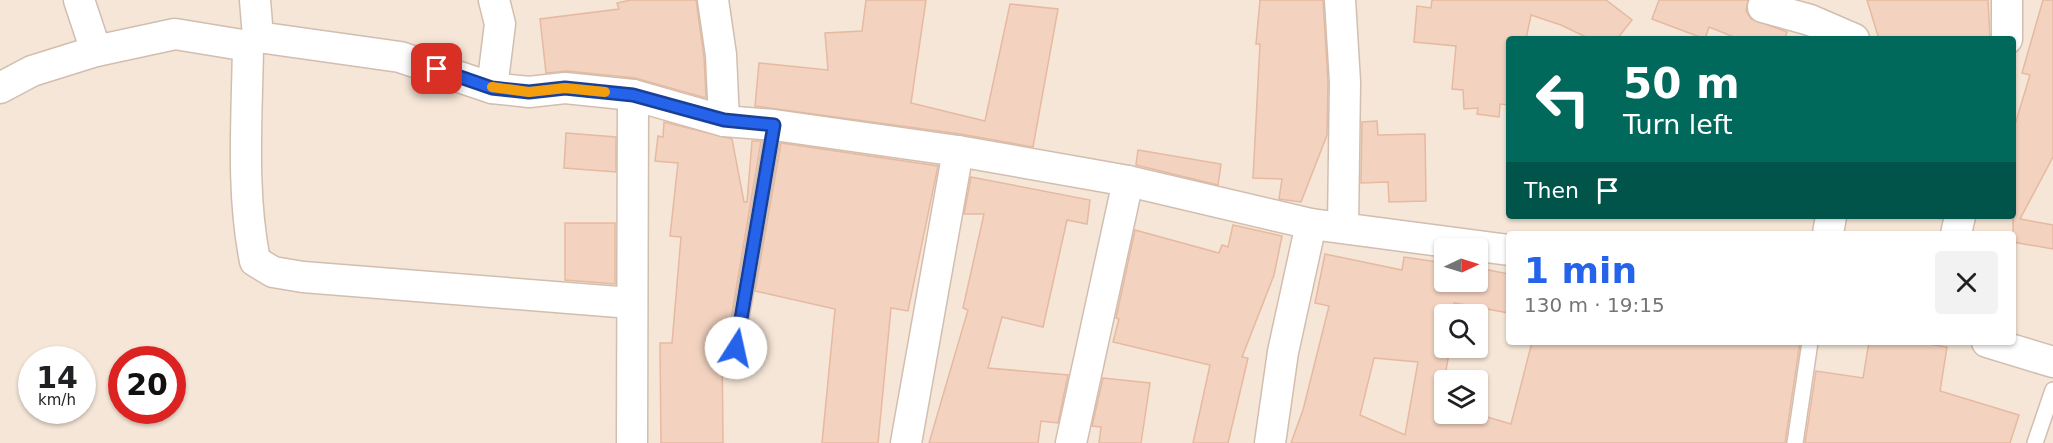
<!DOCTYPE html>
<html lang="en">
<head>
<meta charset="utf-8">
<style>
  body { margin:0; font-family:"DejaVu Sans",sans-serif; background:#f2f2f2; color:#202124; height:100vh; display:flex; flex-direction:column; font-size:22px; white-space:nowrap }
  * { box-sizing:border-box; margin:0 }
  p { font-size:20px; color:#757577 }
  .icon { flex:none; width:33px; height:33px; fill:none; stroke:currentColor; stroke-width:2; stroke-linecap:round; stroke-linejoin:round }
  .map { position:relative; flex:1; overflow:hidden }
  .details { position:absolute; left:1506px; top:231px; width:510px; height:114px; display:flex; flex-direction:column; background:#fff; border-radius:6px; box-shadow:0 2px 4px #0004 }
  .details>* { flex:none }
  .top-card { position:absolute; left:1506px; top:36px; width:510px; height:183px; border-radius:6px; box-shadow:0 2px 4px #0004; background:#00695c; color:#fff; overflow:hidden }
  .needle { width:39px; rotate:86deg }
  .controls { position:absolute; left:1434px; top:238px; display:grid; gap:12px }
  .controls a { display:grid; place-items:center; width:54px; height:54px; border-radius:6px; background:#fff; box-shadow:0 2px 4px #0004; font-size:30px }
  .speed { position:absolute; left:18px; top:346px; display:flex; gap:12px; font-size:30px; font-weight:700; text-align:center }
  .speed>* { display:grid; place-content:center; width:78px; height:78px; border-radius:50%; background:#fff; box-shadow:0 2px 4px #0004; line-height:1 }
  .speed small { font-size:15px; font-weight:400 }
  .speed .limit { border:9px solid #d22; background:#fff; color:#111 }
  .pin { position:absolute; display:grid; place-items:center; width:51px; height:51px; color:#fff; margin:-26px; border-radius:12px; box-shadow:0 3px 9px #0006 }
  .me { position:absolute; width:66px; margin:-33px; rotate:10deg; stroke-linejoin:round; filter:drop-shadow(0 0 4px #0008) }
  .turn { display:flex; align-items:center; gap:21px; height:126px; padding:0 18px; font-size:27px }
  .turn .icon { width:78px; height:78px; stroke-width:2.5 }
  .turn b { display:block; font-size:42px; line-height:51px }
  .then { display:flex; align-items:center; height:57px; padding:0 18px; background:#0003; gap:12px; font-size:22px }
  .round { display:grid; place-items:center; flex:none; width:63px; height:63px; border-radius:6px; background:#f2f2f2 }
  .summary { display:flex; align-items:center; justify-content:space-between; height:102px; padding:0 18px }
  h1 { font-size:36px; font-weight:800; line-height:45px; color:#2563eb }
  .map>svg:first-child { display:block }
  .residential { fill:#f5e6d7; fill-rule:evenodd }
  .building { fill:#f3d3c0; stroke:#e6b9a0; stroke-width:1.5; fill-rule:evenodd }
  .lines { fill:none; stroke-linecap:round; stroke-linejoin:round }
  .service-casing { stroke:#d2beb0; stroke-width:18 }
  .minor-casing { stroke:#d2beb0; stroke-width:33 }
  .service { stroke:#fff; stroke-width:15 }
  .minor { stroke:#fff; stroke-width:30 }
  .route-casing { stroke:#184099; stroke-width:15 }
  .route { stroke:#2563eb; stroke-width:10 }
  .slow { stroke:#f59e0b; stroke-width:10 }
</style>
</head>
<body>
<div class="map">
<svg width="2053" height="443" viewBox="0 0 2053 443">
  <rect width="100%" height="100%" fill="#fdf4e8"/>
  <!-- residential -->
  <path class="residential" d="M0,0h2053v443h-2053zM1509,39h504v177h-504zM1509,234h504v108h-504zM1444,249h34v33h-34zM1444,315h34v33h-34zM32,360h50v51h-50zM122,360h50v51h-50zM1444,381h34v33h-34z"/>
  <!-- building -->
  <g class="building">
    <polygon points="631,0 696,0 704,57 706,98 635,78 567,71 546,73 540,19 619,9 617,3"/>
    <polygon points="866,0 926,0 911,103 985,121 1010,4 1058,9 1033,147 960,134 755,106 759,63 828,70 825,33 862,31"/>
    <polygon points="1260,0 1323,0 1328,82 1327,135 1301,202 1279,199 1282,179 1253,178 1260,44 1256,44"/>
    <polygon points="1432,0 1606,0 1632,20 1617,39 1590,39 1561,25 1531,15 1526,39 1509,39 1509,105 1500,104 1499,117 1477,114 1478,108 1464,109 1463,90 1452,89 1456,46 1414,42 1417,6 1431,8"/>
    <polygon points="1659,0 1748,0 1746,11 1751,19 1787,32 1785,39 1739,39 1709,27 1705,39 1652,19"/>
    <polygon points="1867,0 1988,0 1990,39 1879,39"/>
    <polygon points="2043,0 2053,0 2053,157 2020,219 2053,225 2053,249 2013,242 2013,131 2030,75 2022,73"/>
    <polygon points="1377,121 1378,135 1425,134 1426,201 1389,202 1388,182 1361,183 1362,122"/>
    <polygon points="664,122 732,139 744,202 747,202 752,141 761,141 728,337 722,337 723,443 661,443 660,343 672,343 681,237 670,236 678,163 655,161 658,136 663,137"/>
    <polygon points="566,133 616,137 616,172 564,168"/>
    <polygon points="781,143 938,166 908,311 891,308 878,443 822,443 835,309 755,291"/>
    <polygon points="1138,150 1221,164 1218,185 1136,165"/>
    <polygon points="971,177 1090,200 1087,224 1067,220 1043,327 1002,317 988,368 1068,375 1058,423 1041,421 1038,443 929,443 968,310 963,308 984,214 964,214"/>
    <polygon points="565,223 615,223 615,284 565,280"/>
    <polygon points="1233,225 1282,236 1274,275 1242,357 1248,358 1228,443 1193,443 1210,365 1113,342 1119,319 1116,318 1135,230 1219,253 1222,245 1228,247"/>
    <path d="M1325,254l77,16 2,-13 40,6v19h34v-14l31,6v39l-55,-10 -1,12h-9v33h6l-12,66h39l34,10 21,-82h268l-15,101h-494l12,-33 26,-104 -14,-3zM1374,358l44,4 -13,73 -45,-20z"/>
    <polygon points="1869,342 1917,342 1947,347 1940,391 2019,415 2010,443 1805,443 1816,371 1863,378"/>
    <polygon points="1103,378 1150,383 1141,443 1099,443 1101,427 1092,426"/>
  </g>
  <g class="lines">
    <!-- service casing -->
    <g class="service-casing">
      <g id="service">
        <polyline points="736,347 774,125"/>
        <polyline points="1795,443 1810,342"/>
        <polyline points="2035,443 2053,390"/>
      </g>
    </g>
    <!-- minor casing -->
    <g class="minor-casing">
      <g id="minor">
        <polyline points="79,0 96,51"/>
        <polyline points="255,0 258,37"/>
        <polyline points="713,0 721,55 724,121"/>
        <polyline points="1340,0 1345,82 1343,227"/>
        <polyline points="1763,7 1810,20 1854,39"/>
        <polyline points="2007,39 2007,0"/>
        <path d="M248,46c-1,72 -7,145 7,215l18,11 30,5 328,26"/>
        <polyline points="0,88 32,71 96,51 175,34 248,46 258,37 400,57 492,88 529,92 565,88 633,95 724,121 774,125 958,151 1128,181 1311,224 1509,250"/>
        <polyline points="492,88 500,24 494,0"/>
        <polyline points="1828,234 1831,216"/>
        <polyline points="1956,234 1960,216"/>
        <polyline points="1987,342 2053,362"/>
        <polyline points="632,443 633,95"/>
        <polyline points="906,443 958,151"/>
        <polyline points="1071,443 1128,181"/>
        <polyline points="1270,443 1283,352 1311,224"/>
      </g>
    </g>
    <!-- service -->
    <use href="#service" class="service"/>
    <!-- minor -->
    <use href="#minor" class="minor"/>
  </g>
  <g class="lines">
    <!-- route casing -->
    <g class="route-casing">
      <polyline id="route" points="437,69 492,88 529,92 565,88 633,95 724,120 774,125 736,348"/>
    </g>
    <!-- route -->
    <use href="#route" class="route"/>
    <!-- slow -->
    <polyline class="slow" points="492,87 529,92 565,88 605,92"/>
  </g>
</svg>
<div class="controls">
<a><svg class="needle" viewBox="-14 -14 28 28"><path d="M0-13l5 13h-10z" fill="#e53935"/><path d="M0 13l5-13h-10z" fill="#757577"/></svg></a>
<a><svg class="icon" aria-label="search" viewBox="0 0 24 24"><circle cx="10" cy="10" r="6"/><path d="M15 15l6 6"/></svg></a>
<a><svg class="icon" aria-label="layers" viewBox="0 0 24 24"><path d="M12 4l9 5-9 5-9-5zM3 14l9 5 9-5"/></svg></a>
</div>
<div class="speed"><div>14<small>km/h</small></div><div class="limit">20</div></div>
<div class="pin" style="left:437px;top:69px;background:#d93025"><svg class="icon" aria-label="arrive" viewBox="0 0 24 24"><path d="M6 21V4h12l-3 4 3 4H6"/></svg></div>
<svg class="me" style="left:736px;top:348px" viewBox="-20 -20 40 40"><circle r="19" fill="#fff"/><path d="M0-13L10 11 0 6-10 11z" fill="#2563eb"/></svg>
<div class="top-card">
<div class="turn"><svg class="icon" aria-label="left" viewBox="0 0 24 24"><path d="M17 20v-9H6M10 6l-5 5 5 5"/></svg><div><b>50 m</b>Turn left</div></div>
<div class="then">Then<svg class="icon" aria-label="arrive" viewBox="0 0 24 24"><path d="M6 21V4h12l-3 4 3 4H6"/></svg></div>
</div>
<section class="details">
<div class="summary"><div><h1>1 min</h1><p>130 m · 19:15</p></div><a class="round"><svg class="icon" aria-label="close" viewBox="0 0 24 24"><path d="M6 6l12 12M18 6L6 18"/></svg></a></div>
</section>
</div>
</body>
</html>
